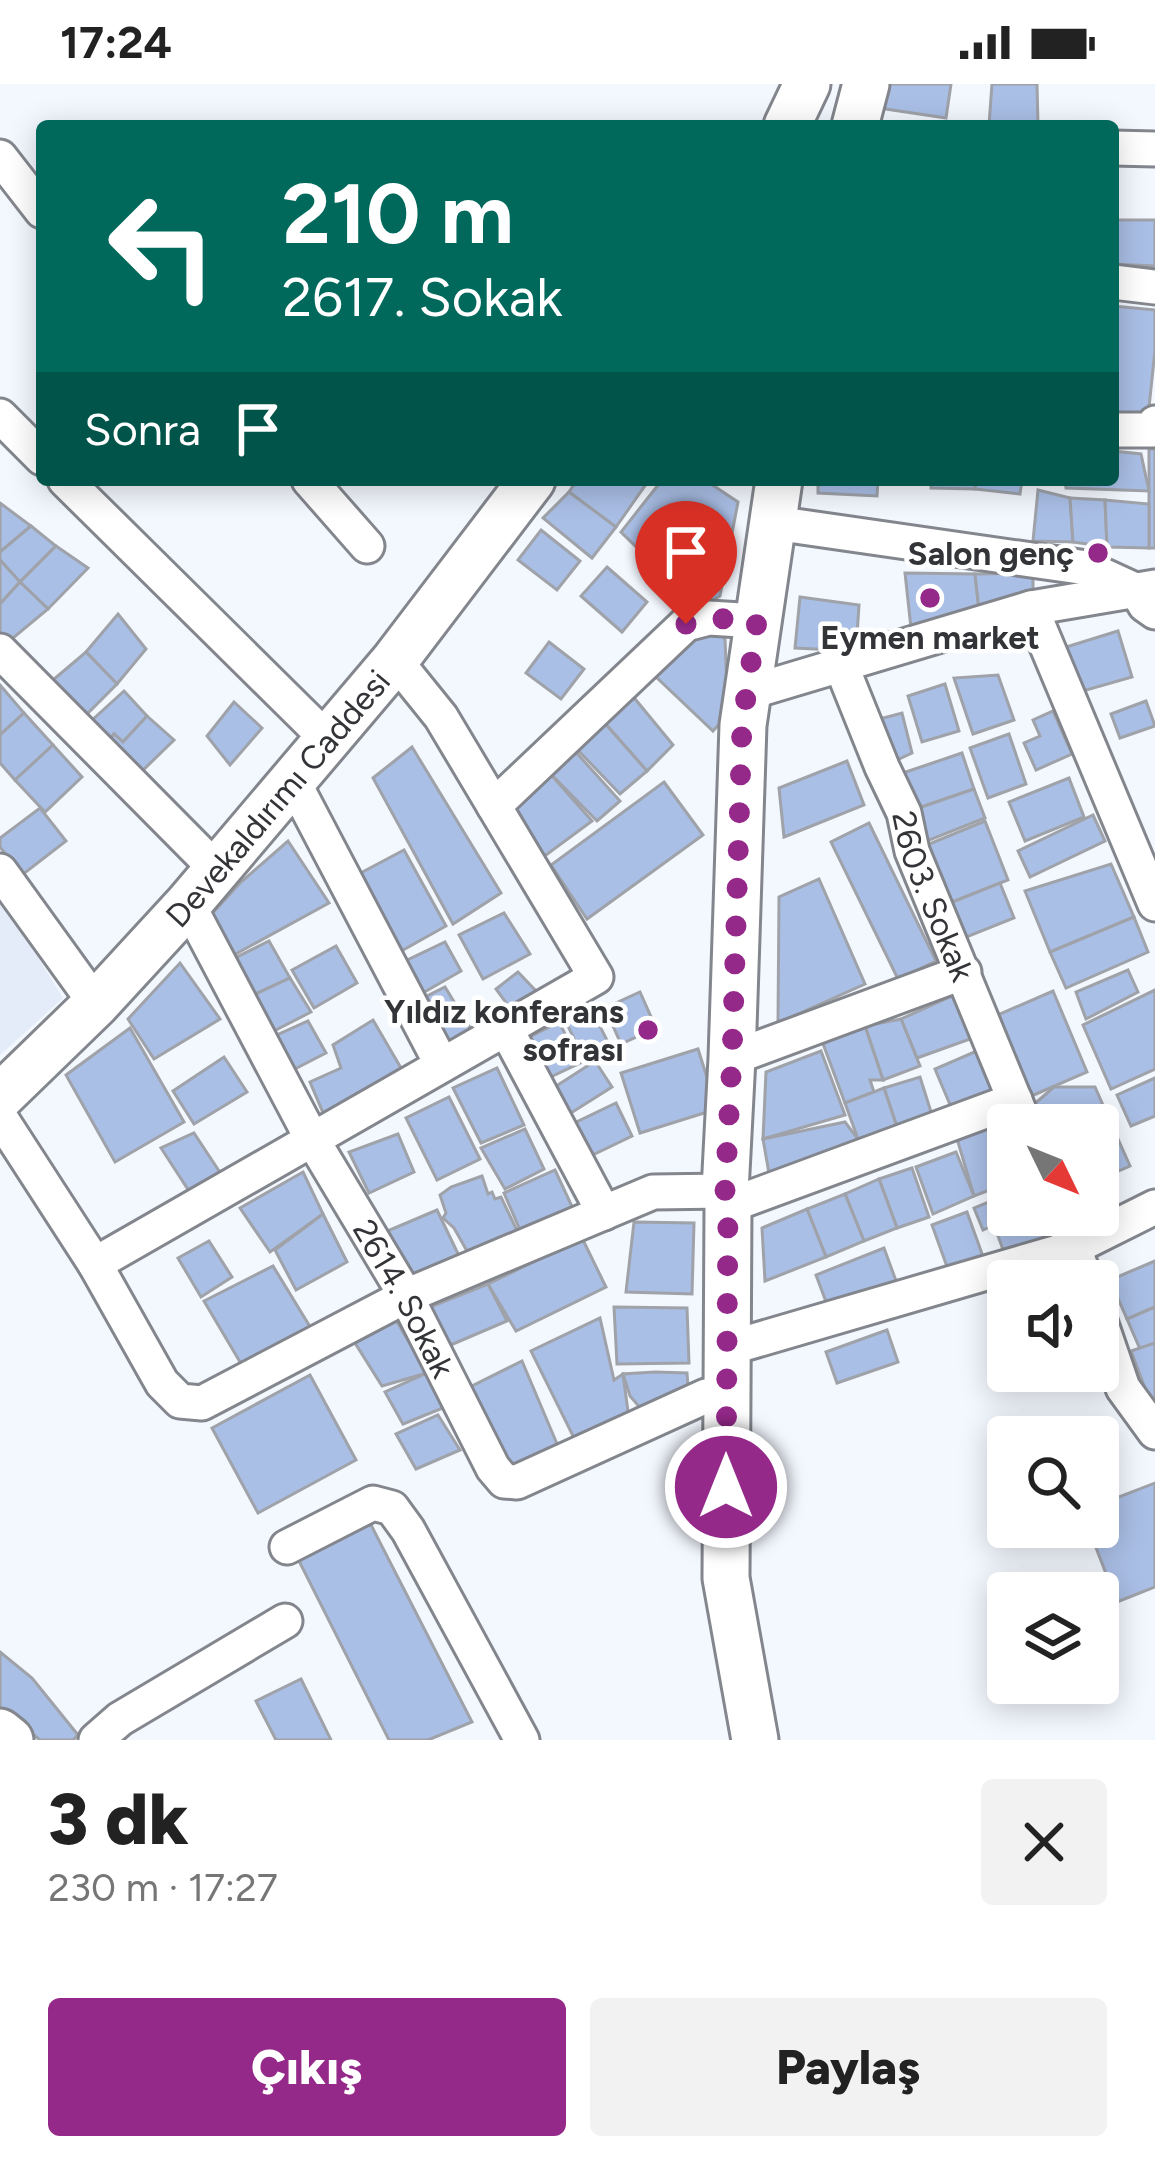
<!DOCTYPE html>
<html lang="tr">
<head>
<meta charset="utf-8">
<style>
  body { margin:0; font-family:Figtree,sans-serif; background:#f2f2f2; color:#222; height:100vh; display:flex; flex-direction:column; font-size:45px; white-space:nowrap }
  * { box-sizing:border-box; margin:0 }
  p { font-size:39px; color:#767676 }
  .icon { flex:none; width:66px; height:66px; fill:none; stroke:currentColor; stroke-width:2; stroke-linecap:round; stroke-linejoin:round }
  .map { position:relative; height:1656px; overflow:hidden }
  .sheet { display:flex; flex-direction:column; background:#fff; flex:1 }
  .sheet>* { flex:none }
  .banner { position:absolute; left:36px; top:36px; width:1083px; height:366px; border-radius:12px; box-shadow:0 6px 30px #0003; background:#00695c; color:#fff; overflow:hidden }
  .needle { width:78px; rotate:133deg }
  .fabs { position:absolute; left:987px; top:1020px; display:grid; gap:24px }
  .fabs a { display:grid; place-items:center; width:132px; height:132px; border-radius:12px; background:#fff; box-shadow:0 6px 30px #0003; font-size:60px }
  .pin { position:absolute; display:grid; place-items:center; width:102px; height:102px; color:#fff; margin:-123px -51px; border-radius:50% 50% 50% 0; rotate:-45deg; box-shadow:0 0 12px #0007 }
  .pin .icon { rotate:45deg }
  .me { position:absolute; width:132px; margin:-66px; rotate:0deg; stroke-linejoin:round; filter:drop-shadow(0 0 9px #0008) }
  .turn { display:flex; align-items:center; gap:42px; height:252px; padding:0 48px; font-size:54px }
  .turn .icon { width:156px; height:156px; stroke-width:2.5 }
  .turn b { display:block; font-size:84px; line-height:102px }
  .then { display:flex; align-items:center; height:114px; padding:0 48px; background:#0003; gap:24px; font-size:45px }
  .round { display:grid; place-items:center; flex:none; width:126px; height:126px; border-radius:12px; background:#f2f2f2 }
  .summary { display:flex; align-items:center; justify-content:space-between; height:204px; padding:0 48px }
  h1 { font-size:72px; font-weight:800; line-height:90px }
  .action { display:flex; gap:24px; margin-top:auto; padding:24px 48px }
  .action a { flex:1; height:138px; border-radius:12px; background:#95298a; color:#fff; font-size:48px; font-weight:800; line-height:138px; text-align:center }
  .action a+a { background:#f2f2f2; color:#222 }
  .status { display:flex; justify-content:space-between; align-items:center; height:84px; padding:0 60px; background:#fff; direction:ltr }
  .status svg { height:33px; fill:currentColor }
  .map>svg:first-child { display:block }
  .built { fill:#e4ecfa }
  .building { fill:#aabfe6; stroke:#9fa2a9; stroke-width:3 }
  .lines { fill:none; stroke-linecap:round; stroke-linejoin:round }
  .minor-casing { stroke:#83868d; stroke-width:39 }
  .major-casing { stroke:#83868d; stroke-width:51 }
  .minor { stroke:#fff; stroke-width:33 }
  .major { stroke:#fff; stroke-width:45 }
  .route { stroke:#95298a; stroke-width:21; stroke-dasharray:0 37.8 }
  .poi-dot { fill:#95298a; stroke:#fff; stroke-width:4.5 }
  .labels { text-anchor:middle; stroke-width:9; stroke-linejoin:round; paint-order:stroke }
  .poi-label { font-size:33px; font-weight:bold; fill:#333437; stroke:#fff; text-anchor:end }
  .street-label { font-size:33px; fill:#333437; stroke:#fff }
</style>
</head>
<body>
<div class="status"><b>17:24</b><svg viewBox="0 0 49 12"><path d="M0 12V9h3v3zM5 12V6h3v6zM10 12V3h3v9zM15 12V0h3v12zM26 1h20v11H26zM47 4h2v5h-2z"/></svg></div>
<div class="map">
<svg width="1155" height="1656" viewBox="0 0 1155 1656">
  <rect width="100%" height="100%" fill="#f3f7fe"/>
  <!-- built -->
  <polygon class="built" points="0,812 63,914 0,971"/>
  <!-- building -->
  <g class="building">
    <polygon points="877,0 951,0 946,34 872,23"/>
    <polygon points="992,0 1037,0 1038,42 989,41"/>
    <polygon points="1113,136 1155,136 1155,182 1113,180"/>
    <polygon points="1113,222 1155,226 1155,266 1148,333 1113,331"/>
    <rect x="1149" y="365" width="6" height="99"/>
    <polygon points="1113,367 1141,370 1149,407 1066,404 1065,396 1113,396"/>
    <polygon points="577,396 649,396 616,443 569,408"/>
    <polygon points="662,396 705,396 738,418 720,512 707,519 670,496 621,448"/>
    <polygon points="818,396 878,396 877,412 818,409"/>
    <polygon points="932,396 976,396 975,405 931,404"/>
    <polygon points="976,396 1022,396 1020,410 975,405"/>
    <polygon points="1038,406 1070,414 1073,458 1033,457"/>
    <polygon points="569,408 616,443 592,474 543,434"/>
    <polygon points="1070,414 1105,416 1107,463 1073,458"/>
    <polygon points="1105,416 1149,420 1149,464 1107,463"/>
    <polygon points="0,419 31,442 0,468"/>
    <polygon points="31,442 56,462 20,498 0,476 0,468"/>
    <polygon points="541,446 580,477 557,506 518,476"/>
    <polygon points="56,462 88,484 48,525 20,498"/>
    <polygon points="0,476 20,498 0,520"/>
    <polygon points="607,483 647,518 622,548 581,512"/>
    <polygon points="905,489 975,490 980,535 912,553"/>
    <polygon points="1033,489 1033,518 980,535 975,490"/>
    <polygon points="20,498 48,525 7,559 0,552 0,520"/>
    <polygon points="800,513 859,521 856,567 795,564"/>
    <polygon points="118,530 146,565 117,600 86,568"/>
    <polygon points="707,539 725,555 728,630 713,647 655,592"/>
    <polygon points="1118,547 1132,593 1076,609 1063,564"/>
    <polygon points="549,558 584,585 561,615 526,589"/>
    <polygon points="86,568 117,600 85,632 53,596"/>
    <polygon points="998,591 1014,636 973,650 954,594"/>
    <polygon points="945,600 959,647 922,658 908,612"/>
    <polygon points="0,601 24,629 0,651"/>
    <polygon points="124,607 147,632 123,658 114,650 109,656 90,638"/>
    <polygon points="631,610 673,661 647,687 602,636"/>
    <polygon points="1146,617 1155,642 1120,654 1111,630"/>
    <polygon points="234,618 262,644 230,681 207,652"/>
    <polygon points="1053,627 1072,670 1036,686 1024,659 1040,652 1033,636"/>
    <polygon points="24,629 53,661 15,696 0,679 0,651"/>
    <polygon points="902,629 912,669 882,683 864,639"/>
    <polygon points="147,632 174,656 137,692 103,664 114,650 123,658"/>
    <polygon points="602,636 647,687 620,710 572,660"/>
    <polygon points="1009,650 1026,700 988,714 970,664"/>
    <polygon points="53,661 82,693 45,728 15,696"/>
    <polygon points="412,663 501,809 453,840 373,694"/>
    <polygon points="573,665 620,717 597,737 546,685"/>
    <polygon points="962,669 974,705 904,729 891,693"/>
    <polygon points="847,677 864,721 784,753 779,704"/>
    <polygon points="546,685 592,737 542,774 500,721"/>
    <polygon points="1069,694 1084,733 1025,757 1009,718"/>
    <polygon points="664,698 703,751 587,835 551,781"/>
    <polygon points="974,705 985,734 922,759 904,729"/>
    <polygon points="40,724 66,757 22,791 0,763 0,754"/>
    <polygon points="1093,731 1105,757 1030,793 1018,767"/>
    <polygon points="985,737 1008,796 935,825 912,767"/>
    <polygon points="869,739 936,877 898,895 831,758"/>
    <polygon points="288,757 329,819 232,872 209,833 241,798"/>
    <polygon points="404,766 446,842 396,870 353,793"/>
    <polygon points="1111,780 1134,833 1050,868 1025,807"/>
    <polygon points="819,795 865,900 778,939 779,813"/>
    <polygon points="1000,799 1014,834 959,856 935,825"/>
    <polygon points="504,829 530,870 483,895 459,851"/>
    <polygon points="1134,833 1148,868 1066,904 1050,868"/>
    <polygon points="269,857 290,894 251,912 231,876"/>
    <polygon points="445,858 461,887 414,914 395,882"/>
    <polygon points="336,862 357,899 314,924 292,886"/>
    <polygon points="180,879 220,935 154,975 128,935"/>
    <polygon points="1128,886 1138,908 1086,935 1076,908"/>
    <polygon points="518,888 536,907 513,928 496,905"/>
    <polygon points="290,894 311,928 268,950 247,914"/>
    <polygon points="445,903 472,947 443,966 413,919"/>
    <polygon points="1155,906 1155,985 1111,1005 1083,941"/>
    <polygon points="1053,907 1087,988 1027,1014 993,933"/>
    <polygon points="640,908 656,944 621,960 605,924"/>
    <polygon points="952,912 973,954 917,974 901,935"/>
    <polygon points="588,919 611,964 585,977 563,932"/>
    <polygon points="901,935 920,982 883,996 865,942"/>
    <polygon points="373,936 401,984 324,1031 310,998 341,984 333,961"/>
    <polygon points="308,937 326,969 287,989 268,955"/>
    <polygon points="559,938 580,979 542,997 522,957"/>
    <polygon points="865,942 883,996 870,996 874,1008 845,1019 822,957"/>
    <polygon points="130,944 184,1038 115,1078 66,991"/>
    <polygon points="698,965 717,1025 640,1049 621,989"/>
    <polygon points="979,966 999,1010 954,1030 935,985"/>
    <polygon points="821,967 845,1031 763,1055 766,988"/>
    <polygon points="224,973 247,1008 194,1040 173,1007"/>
    <polygon points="595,977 612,1003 563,1034 547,1008"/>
    <polygon points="497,984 524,1041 481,1059 453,1004"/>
    <polygon points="920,993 932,1031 897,1043 884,1004"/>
    <polygon points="1155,994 1155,1032 1131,1042 1117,1011"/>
    <polygon points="1054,1003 1095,1003 1110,1037 1098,1043 1040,1041 1032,1022"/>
    <polygon points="884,1004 897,1043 858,1055 845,1019"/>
    <polygon points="449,1013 480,1075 437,1096 406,1034"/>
    <polygon points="616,1019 632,1052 580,1077 564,1044"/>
    <polygon points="1006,1031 1008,1099 974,1112 955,1048"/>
    <polygon points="1110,1037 1130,1082 1098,1096 1098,1043"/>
    <polygon points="845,1038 858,1055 771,1101 763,1055"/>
    <polygon points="525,1045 544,1085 505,1105 481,1064"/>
    <polygon points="194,1049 221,1090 189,1107 161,1064"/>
    <polygon points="398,1050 414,1088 369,1109 349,1068"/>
    <polygon points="956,1068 974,1112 933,1130 916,1083"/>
    <polygon points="912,1084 929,1133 897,1144 879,1095"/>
    <polygon points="555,1086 575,1129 523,1153 504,1109"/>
    <polygon points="303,1088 323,1130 270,1168 240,1124"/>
    <polygon points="482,1092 488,1110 492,1108 495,1115 501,1113 520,1153 471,1174 454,1144 443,1134 446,1129 440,1111 451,1103"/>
    <polygon points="879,1095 897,1144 864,1157 845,1110"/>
    <polygon points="845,1110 864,1157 826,1173 807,1125"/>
    <polygon points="1008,1110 1008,1131 1027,1131 1036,1135 1044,1155 1005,1171 994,1141 983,1146 974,1124"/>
    <polygon points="807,1125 826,1173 765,1197 762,1144"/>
    <polygon points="437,1126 462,1178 414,1202 385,1148"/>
    <polygon points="967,1128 985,1178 950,1191 932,1141"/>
    <polygon points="323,1130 347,1178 296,1206 275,1166"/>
    <polygon points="634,1138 694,1139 692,1210 626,1208"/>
    <polygon points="582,1154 606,1203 516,1247 488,1200"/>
    <polygon points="209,1157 232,1193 201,1213 178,1174"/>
    <polygon points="884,1164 899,1205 831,1231 816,1191"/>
    <polygon points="1155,1177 1155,1223 1127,1235 1110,1196"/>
    <polygon points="273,1182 312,1246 243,1283 204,1217"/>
    <polygon points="488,1200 507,1237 446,1263 425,1225"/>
    <polygon points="614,1223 687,1224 689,1279 617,1280"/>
    <polygon points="1155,1223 1155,1259 1140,1265 1127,1235"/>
    <polygon points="600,1234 614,1296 623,1290 629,1335 577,1360 531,1267"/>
    <polygon points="396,1236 427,1289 382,1302 355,1259"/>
    <polygon points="887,1246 898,1278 837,1299 826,1268"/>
    <polygon points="1155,1259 1155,1331 1131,1267"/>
    <polygon points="522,1277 560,1367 509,1391 466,1305"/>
    <polygon points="655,1288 687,1289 688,1303 642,1326 630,1312 623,1290"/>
    <polygon points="427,1289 443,1324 403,1340 385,1308"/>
    <polygon points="310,1291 356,1376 258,1429 212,1344"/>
    <polygon points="438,1331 460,1366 416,1385 396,1350"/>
    <polygon points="1155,1399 1155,1503 1117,1518 1088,1443 1098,1443 1098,1421"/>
    <polygon points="369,1437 472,1638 428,1656 389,1656 298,1475"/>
    <polygon points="0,1568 32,1594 78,1651 73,1656 40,1656 0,1624"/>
    <polygon points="301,1595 331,1656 276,1656 256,1617"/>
  </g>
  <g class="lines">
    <!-- minor casing -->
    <g class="minor-casing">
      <g id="minor">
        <polyline points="1113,64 1155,65"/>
        <polyline points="0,73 42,127"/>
        <polyline points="1113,198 1155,203"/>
        <polyline points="0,332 42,374"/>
        <polyline points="1113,346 1152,346 1155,339"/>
        <polyline points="65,396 328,656"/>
        <polyline points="309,396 367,462"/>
        <polyline points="774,439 1087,484 1137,507 1145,521 1155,528"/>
        <polyline points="1031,524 1155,820"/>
        <polyline points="0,567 216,785"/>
        <path id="s1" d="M841,581l41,102 22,46 8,38 113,274"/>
        <polyline points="747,609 1031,524 1155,503"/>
        <polyline points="293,697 442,981"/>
        <polyline points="494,722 686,540 709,534 757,537"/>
        <polyline points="0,787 96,920"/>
        <path id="s2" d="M188,820l124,235 94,157 87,172 11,13 13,1 189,-86 20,-1"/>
        <polyline points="506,945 604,1129"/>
        <polyline points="732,974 964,888"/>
        <polyline points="0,1033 95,1180 162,1299 180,1317 202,1319 406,1212 653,1108 725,1107"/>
        <polyline points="728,1122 1015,1016"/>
        <polyline points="1062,1131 1086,1197"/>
        <polyline points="95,1180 596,893 441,633 395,576"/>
        <polyline points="1098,1231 1123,1304 1155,1348"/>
        <polyline points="726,1265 1075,1163 1155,1123"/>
        <polyline points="287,1463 373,1419 392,1424 408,1446 522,1656"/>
        <polyline points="96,1656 120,1635 285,1537"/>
      </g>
    </g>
    <!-- major casing -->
    <g class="major-casing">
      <g id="major">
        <polyline points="787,42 807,0"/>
        <polyline points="855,42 866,0"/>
        <path id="s3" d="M0,1013l96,-93 92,-100 207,-244 137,-180"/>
        <polyline points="0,1648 10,1656"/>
        <polyline points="755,1656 726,1494 728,1122 725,1107 732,974 743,641 779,396"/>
      </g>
    </g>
    <!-- minor -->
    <use href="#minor" class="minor"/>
    <!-- major -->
    <use href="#major" class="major"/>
  </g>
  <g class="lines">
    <!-- route -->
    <polyline class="route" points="686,540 710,534 757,537 742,641 732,974 725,1107 728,1122 726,1403"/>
  </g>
  <!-- markers -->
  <g class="poi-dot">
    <circle cx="1098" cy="469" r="12"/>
    <circle cx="930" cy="514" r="12"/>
    <circle cx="648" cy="946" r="12"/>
  </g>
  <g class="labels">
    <!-- poi labels -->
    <g class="poi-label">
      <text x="1074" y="481">Salon genç</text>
      <text x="930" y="565" text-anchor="middle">Eymen market</text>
      <text x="624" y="939">Yıldız konferans<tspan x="624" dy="38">sofrası</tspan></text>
    </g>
    <!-- street labels -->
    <g class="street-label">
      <text dy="12" stroke="none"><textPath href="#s3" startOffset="408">Devekaldırımı Caddesi</textPath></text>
      <text dy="12" stroke="none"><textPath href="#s1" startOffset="249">2603. Sokak</textPath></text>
      <text dy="12" stroke="none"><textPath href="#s2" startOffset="450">2614. Sokak</textPath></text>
    </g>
  </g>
</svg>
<div class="fabs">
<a><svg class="needle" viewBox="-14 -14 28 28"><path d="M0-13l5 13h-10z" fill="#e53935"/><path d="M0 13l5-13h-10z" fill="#767676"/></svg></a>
<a><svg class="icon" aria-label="sound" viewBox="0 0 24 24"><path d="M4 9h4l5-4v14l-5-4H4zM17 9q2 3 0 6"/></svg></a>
<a><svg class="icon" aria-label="search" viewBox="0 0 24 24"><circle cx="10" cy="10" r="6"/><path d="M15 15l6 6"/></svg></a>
<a><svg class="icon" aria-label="layers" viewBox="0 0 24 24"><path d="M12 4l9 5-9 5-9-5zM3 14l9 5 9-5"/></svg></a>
</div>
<div class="pin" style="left:686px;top:540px;background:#d93025"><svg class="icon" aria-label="arrive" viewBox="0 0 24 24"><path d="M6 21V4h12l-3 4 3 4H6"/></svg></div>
<svg class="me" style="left:726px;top:1403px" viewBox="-20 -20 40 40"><circle r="17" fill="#95298a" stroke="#fff" stroke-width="3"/><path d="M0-11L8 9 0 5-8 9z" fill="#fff"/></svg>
<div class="banner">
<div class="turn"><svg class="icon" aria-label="left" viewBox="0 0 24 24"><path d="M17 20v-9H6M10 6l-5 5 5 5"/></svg><div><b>210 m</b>2617. Sokak</div></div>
<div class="then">Sonra<svg class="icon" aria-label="arrive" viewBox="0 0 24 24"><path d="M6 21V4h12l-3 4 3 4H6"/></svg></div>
</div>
</div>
<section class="sheet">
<div class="summary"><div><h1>3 dk</h1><p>230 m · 17:27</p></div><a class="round"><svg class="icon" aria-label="close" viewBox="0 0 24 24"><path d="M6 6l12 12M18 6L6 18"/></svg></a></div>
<div class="action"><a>Çıkış</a><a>Paylaş</a></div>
</section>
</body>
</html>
